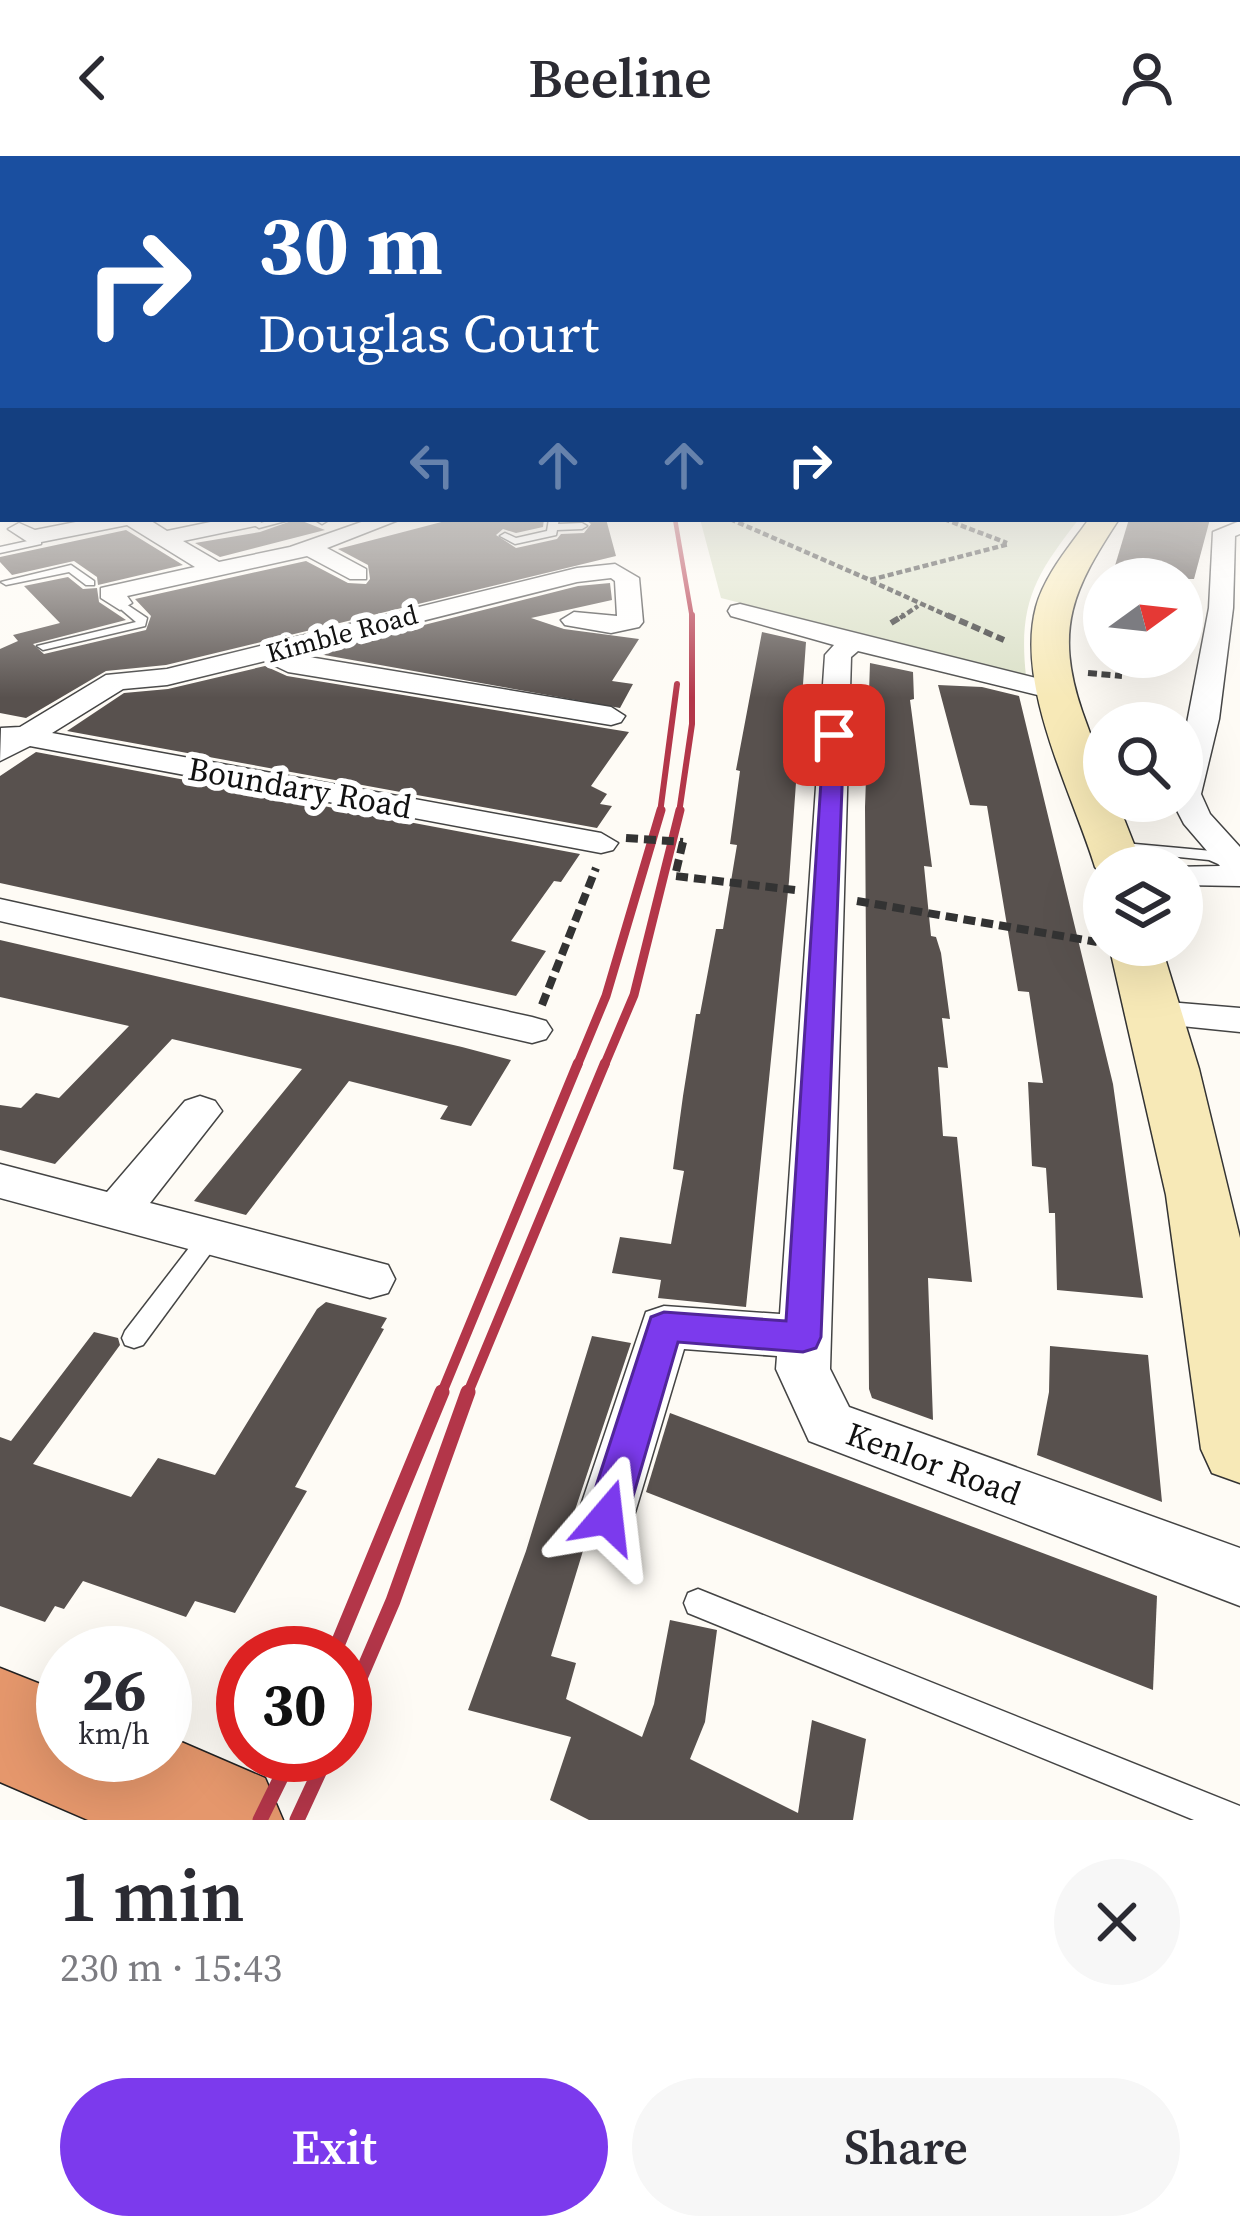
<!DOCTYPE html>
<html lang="en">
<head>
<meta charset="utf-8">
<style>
  body { margin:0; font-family:"Source Serif 4",serif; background:#f7f7f7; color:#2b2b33; height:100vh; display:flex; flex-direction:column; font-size:45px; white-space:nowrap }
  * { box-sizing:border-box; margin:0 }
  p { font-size:39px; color:#7c7c81 }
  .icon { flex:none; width:66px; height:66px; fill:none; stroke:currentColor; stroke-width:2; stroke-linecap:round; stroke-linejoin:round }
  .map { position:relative; height:1664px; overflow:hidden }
  .details { display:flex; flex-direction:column; background:#fff; flex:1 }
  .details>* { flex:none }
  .banner { position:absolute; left:0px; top:0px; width:1242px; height:366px; box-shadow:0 12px 48px #0002; background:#1a4fa0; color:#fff; overflow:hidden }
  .needle { width:78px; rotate:75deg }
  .buttons { position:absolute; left:1083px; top:402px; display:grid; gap:24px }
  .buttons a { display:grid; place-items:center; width:120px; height:120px; border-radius:50%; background:#fff; box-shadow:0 12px 48px #0002; font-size:60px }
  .speed { position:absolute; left:36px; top:1470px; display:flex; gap:24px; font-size:60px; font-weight:700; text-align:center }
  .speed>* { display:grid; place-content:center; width:156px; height:156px; border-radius:50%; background:#fff; box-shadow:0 12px 48px #0002; line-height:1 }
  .speed small { font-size:30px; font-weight:400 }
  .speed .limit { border:18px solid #d22; background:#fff; color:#111 }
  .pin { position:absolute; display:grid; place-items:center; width:102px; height:102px; color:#fff; margin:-51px; border-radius:24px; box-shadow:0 6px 18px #0006 }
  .me { position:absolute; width:132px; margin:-66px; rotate:17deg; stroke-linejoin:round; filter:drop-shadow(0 0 9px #0008) }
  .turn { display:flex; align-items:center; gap:42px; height:252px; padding:0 60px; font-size:54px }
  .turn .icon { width:156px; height:156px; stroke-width:2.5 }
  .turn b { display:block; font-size:84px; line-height:102px }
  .lanes { display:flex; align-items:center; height:114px; padding:0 60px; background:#0003; justify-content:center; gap:60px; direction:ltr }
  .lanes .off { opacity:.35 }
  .round { display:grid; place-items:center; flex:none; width:126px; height:126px; border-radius:63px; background:#f7f7f7 }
  .headline { display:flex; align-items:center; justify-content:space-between; height:204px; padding:0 60px }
  h1 { font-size:72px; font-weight:600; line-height:90px }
  .cta { display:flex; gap:24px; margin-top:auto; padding:24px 60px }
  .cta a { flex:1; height:138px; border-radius:72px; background:#7c3aed; color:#fff; font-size:48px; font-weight:600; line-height:138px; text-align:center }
  .cta a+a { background:#f7f7f7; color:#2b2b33 }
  header { display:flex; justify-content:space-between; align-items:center; height:156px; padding:0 60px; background:#fff; font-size:54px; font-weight:600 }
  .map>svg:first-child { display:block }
  .cemetery { fill:#dae0c7 }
  .building { fill:#58514e }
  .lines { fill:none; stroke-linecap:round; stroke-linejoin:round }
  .lane-casing { stroke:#444; stroke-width:3 }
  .street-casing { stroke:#444; stroke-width:3 }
  .secondary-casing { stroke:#333; stroke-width:3 }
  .highway-casing { stroke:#222; stroke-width:3 }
  .path-far2 { stroke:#333; stroke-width:4.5; stroke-dasharray:6 3; stroke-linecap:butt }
  .path-far1 { stroke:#333; stroke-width:6; stroke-dasharray:9 4.5; stroke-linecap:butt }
  .path { stroke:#333; stroke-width:8; stroke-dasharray:12 6; stroke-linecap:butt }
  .lane { fill:#fff; fill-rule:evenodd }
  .street { fill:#fff; fill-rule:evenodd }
  .secondary { fill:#f7e9b7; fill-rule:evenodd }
  .highway { fill:#e5976c; fill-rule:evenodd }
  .rail-far4 { stroke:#b33649; stroke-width:4.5 }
  .rail-far3 { stroke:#b33649; stroke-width:6 }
  .rail-far2 { stroke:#b33649; stroke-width:9 }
  .rail-far1 { stroke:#b33649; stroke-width:10 }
  .rail { stroke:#b33649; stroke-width:15 }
  .path-bridge { stroke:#333; stroke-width:8; stroke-dasharray:12 6; stroke-linecap:butt }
  .route { fill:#7c3aed; stroke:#51269a; stroke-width:3 }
  .labels { text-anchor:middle; stroke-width:12; stroke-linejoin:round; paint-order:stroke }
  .far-street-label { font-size:27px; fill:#111; stroke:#fff }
  .street-label { font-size:33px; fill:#111; stroke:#fff }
</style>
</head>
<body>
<header><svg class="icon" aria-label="back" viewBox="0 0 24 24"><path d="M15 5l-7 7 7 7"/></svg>Beeline<svg class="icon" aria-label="person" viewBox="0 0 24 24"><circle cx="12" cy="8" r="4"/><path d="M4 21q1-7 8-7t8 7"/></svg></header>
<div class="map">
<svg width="1240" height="1664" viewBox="0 0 1240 1664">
  <rect width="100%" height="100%" fill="#fefbf5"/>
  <!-- cemetery -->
  <path class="cemetery" d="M700,363h379c-44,56 -61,85 -53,157l-305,-78z"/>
  <!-- building -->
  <g class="building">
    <polygon points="297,363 325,374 220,401 195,387 260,376"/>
    <polygon points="453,363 544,363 543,371 516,377 503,373 496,379 516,392 557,383 561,378 584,377 591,368 584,363 606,363 616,400 166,509 106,515 26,562 0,557 0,493 18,485 13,479 60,467 24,430 68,421 83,433 97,432 99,446 126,464 33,488 44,498 146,474 151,460 135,443 306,405 348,427 366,428 370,423 368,409 338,393"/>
    <polygon points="1129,363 1210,363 1194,423 1111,423"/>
    <polygon points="126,374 183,409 98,429 97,421 74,405 12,419 0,406 0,401"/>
    <polygon points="610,427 612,444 531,462 564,473 639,483 612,525 633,528 620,552 313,497 578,430"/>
    <polygon points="762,476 806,486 789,725 746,1151 658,1142 661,1124 612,1117 620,1081 671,1088 684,1015 673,1013 683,940 696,858 700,858 716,773 723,773 737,689 730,688 740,615 736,614"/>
    <polygon points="870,507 913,516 914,543 910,544 932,711 924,710 931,780 936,781 941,797 950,863 942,862 948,912 938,911 943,980 957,981 972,1126 928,1122 933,1264 872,1242 869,1233 865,651"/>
    <polygon points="265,510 287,520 629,576 591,630 607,638 600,648 612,650 597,672 67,575 124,537 168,533"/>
    <polygon points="938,529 982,531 1019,540 1113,928 1143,1142 1057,1134 1055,1057 1049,1057 1046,1012 1032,1010 1028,926 1043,927 1029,836 1018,835 987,650 970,649"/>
    <polygon points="36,596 580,698 561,726 554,725 511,785 546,795 516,840 0,727 0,620"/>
    <polygon points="0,784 462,891 511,904 471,970 440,963 448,950 349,925 246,1059 194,1045 302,913 172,883 55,1008 0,994 0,949 21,952 36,937 59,942 129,870 0,841"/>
    <polygon points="326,1146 387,1162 381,1172 384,1173 295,1331 307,1335 235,1457 195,1445 186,1461 83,1425 64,1453 55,1450 45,1466 0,1450 0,1281 11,1285 94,1176 118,1182 120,1189 33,1308 131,1341 158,1302 215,1319 317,1153"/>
    <polygon points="592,1180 631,1187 573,1360 586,1385 551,1500 576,1507 566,1543 642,1581 654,1548 670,1464 717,1474 705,1566 690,1603 798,1657 812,1564 866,1583 853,1664 589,1664 550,1644 571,1581 468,1554 526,1395"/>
    <polygon points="1050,1190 1148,1199 1162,1346 1037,1299 1049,1236"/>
    <polygon points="670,1257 1157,1440 1153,1534 646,1336"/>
  </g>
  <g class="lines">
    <!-- lane casing -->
    <g class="lane-casing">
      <g id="lane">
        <polygon points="0,354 3,355 3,362 0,361"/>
        <polygon points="274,363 293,363 259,372 254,369"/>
        <polygon points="314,363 326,363 327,365 322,368"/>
        <polygon points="549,363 559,363 558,368 582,367 587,370 582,373 557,374 556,379 515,388 500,380 505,377 516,382 547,375"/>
        <polygon points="37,383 41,384 41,388 0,397 0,391"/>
        <polygon points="71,409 94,425 94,429 86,429 69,416 6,429 1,426"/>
        <polygon points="120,444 147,462 145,470 43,494 37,490 136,466 116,449 114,447"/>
        <polygon points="1113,686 1212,695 1240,709 1232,714 1209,704 1108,694 1105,691"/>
        <polygon points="210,1073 218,1075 221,1081 218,1087 143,1189 134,1192 125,1189 122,1182 125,1175 202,1075"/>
        <polygon points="698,1433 1240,1650 1240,1664 1194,1664 688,1457 684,1447 688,1437"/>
      </g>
    </g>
    <!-- street casing -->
    <g class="street-casing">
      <g id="street">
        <rect x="0" y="321" width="3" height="12"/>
        <polygon points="91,363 148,363 167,375 225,363 262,363 260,369 183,385 219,406 290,391 370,363 401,363 327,392 366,413 366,423 350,423 307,400 127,440 132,447 120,454 101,442 101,432 195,411 127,369 31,388 8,373 19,367 35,374"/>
        <polygon points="1240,365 1240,378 1235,380 1233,452 1219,563 1201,638 1210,658 1240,691 1240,730 1182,729 1182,711 1172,711 1220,710 1184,668 1172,645 1182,645 1182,593 1209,452 1213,376"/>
        <polygon points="615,408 639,422 643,466 639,471 611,477 565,469 561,464 574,456 617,460 615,425 611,422 577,426 291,498 611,551 625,560 621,566 611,569 288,516 265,505 167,529 123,533 52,577 601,677 618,687 613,694 601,697 30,590 0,605 1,572 20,571 106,519 167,513 577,412"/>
        <polygon points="740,448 1068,530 1072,536 1058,544 858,495 851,501 830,1213 849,1251 1240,1392 1240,1450 809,1285 776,1213 777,1200 684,1193 628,1380 607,1388 586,1380 577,1361 646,1156 664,1150 780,1158 825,499 834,489 731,460 728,455 731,450"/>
        <polygon points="0,743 532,861 546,865 552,874 546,883 532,887 0,765"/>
        <polygon points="1156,845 1240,852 1240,876 1142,866 1136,857 1142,848"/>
        <polygon points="200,940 215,945 222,955 150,1047 388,1109 395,1123 388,1137 370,1142 0,1042 0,1008 107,1036 185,945"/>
      </g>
    </g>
    <!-- secondary casing -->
    <g class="secondary-casing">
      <g id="secondary">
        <path d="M1089,363h30c-46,70 -65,109 -37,192 11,31 22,56 22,90h13l26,66h-39v11l-9,-11c-23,-75 -80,-181 -59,-260 9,-33 34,-61 53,-88z"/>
        <polygon points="1109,789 1161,789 1199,913 1240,1082 1240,1327 1212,1317 1201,1293 1166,1039"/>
      </g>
    </g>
    <!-- highway casing -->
    <g class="highway-casing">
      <polygon id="highway" points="0,1512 63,1537 63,1599 165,1599 165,1579 265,1622 283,1664 88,1664 0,1626"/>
    </g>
    <!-- path-far2 -->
    <g class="path-far2">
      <polyline points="730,363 870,424 1009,388"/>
      <polyline points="944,363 1007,387"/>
      <polyline points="871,425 953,462"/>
      <polyline points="900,462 918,450"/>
    </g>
    <!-- path-far1 -->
    <g class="path-far1">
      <polyline points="947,459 1004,484"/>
      <polyline points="891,467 904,459"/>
      <polyline points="1088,517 1122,520"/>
    </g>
    <!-- path -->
    <g class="path">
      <polyline points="683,686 675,720 795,734"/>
      <polyline points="857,745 1097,786"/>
      <polyline points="542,849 596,712"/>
    </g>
    <!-- lane -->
    <use href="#lane" class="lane"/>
    <!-- street -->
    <use href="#street" class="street"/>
    <!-- secondary -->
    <use href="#secondary" class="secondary"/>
    <!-- highway -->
    <use href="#highway" class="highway"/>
    <!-- rail-far4 -->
    <polyline class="rail-far4" points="675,363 692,462"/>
    <!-- rail-far3 -->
    <g class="rail-far3">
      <polyline points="660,657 677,528"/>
      <polyline points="679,657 692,568 692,459"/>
    </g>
    <!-- rail-far2 -->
    <g class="rail-far2">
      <polyline points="577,910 606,840 661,654"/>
      <polyline points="604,910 634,839 680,654"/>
    </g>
    <!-- rail-far1 -->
    <g class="rail-far1">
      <polyline points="441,1239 578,907"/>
      <polyline points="467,1239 605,907"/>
    </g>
    <!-- rail -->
    <g class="rail">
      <polyline points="334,1497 442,1236"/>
      <polyline points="345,1557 393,1445 468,1236"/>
      <polyline points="260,1664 292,1599"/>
      <polyline points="297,1664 327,1599"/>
    </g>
    <!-- path-bridge -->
    <polyline class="path-bridge" points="626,682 683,686"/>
  </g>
  <!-- sky -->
  <linearGradient id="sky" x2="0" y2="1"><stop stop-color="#97c7ec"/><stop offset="0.57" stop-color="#fffdfa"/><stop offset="1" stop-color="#fffdfa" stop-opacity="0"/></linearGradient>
  <rect width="1240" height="542" fill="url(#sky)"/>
  <!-- route -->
  <polygon class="route" points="834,573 844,579 821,1181 816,1192 803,1196 678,1186 627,1361 621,1375 607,1380 592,1375 586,1361 651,1161 664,1156 786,1165 824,579"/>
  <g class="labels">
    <!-- far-street labels -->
    <g class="far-street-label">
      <text transform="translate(342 478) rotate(-15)" y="9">Kimble Road</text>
    </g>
    <!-- street labels -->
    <g class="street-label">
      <text transform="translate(300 631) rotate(10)" y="12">Boundary Road</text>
      <text transform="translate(934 1307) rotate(20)" y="12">Kenlor Road</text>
    </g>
  </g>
</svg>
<div class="buttons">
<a><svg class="needle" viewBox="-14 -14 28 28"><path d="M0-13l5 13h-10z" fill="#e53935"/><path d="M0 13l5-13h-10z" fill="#7c7c81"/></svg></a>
<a><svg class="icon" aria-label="search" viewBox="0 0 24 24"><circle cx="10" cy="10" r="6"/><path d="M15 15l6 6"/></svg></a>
<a><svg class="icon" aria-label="layers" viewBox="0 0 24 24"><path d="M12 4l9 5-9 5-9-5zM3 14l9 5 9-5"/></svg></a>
</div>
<div class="speed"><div>26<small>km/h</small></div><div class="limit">30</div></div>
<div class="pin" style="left:834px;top:579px;background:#d93025"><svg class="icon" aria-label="arrive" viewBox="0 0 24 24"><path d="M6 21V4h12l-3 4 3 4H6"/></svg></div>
<svg class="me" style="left:607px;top:1361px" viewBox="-20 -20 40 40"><path d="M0-17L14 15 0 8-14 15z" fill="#7c3aed" stroke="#fff" stroke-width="4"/></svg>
<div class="banner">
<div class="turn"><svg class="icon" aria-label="right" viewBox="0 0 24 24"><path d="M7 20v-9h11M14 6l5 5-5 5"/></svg><div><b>30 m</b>Douglas Court</div></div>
<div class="lanes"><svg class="icon off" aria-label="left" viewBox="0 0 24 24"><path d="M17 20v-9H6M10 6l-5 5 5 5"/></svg><svg class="icon off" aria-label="ahead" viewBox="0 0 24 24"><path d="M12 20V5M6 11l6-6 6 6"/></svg><svg class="icon off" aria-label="ahead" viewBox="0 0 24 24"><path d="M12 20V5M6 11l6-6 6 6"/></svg><svg class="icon" aria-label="right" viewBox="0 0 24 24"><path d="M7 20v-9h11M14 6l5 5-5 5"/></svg></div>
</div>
</div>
<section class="details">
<div class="headline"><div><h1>1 min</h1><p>230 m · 15:43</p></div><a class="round"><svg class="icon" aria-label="close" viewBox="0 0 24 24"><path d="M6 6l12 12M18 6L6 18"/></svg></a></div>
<div class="cta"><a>Exit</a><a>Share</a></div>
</section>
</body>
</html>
